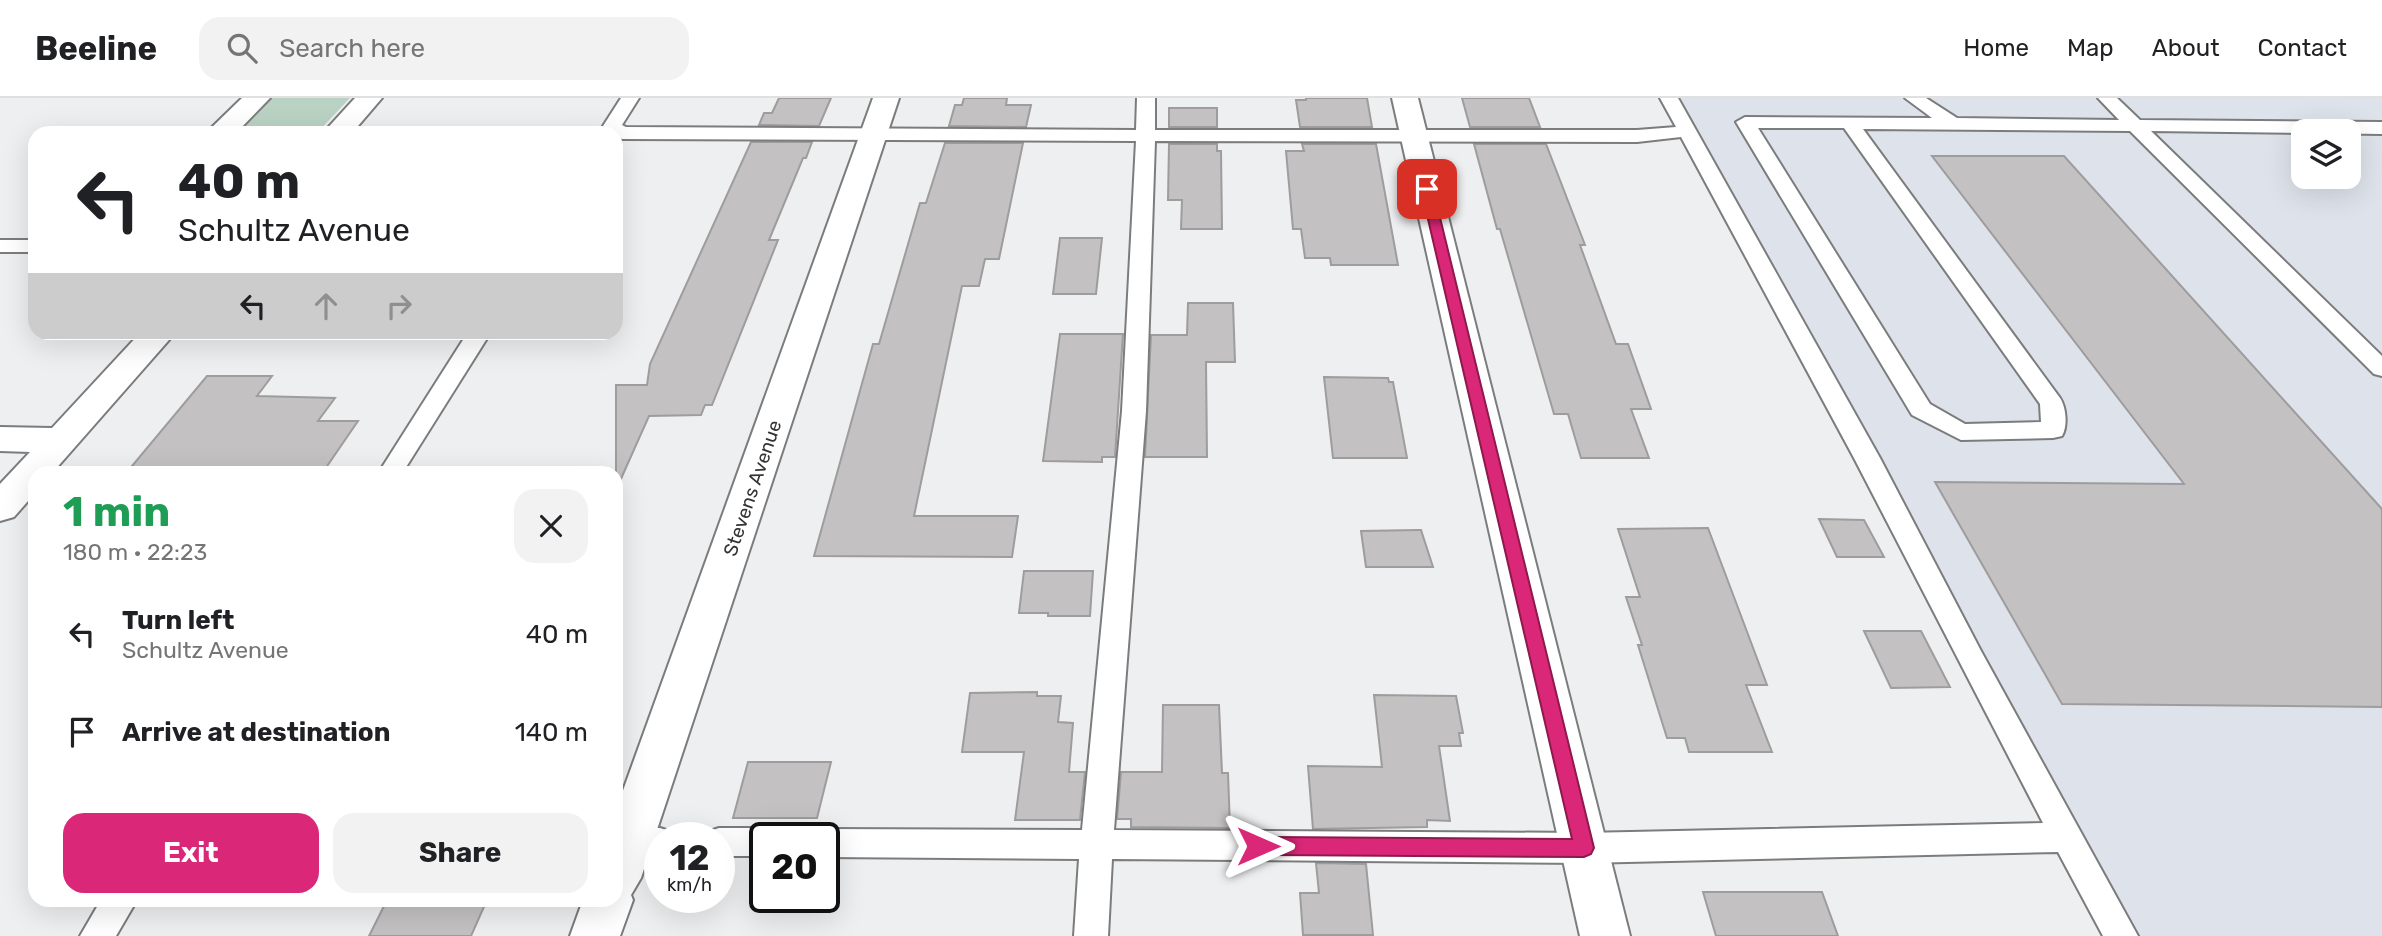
<!DOCTYPE html>
<html lang="en">
<head>
<meta charset="utf-8">
<style>
  body { margin:0; font-family:Rubik,sans-serif; background:#f2f2f2; color:#202124; height:100vh; display:flex; flex-direction:column; font-size:26px; white-space:nowrap }
  * { box-sizing:border-box; margin:0 }
  p { font-size:23px; color:#757577 }
  .icon { flex:none; width:38px; height:38px; fill:none; stroke:currentColor; stroke-width:2; stroke-linecap:round; stroke-linejoin:round }
  .map { position:relative; flex:1; overflow:hidden }
  .sheet { position:absolute; left:28px; top:368px; width:595px; height:441px; display:flex; flex-direction:column; background:#fff; border-radius:21px; box-shadow:0 7px 28px #0002 }
  .sheet>* { flex:none }
  .hud { position:absolute; left:28px; top:28px; width:595px; height:214px; border-radius:21px; box-shadow:0 7px 28px #0002; background:#fff; color:#202124; overflow:hidden }
  .tools { position:absolute; left:2291px; top:21px; display:grid; gap:14px }
  .tools a { display:grid; place-items:center; width:70px; height:70px; border-radius:14px; background:#fff; box-shadow:0 7px 28px #0002; font-size:35px }
  .speed { position:absolute; left:644px; top:724px; display:flex; gap:14px; font-size:35px; font-weight:700; text-align:center }
  .speed>* { display:grid; place-content:center; width:91px; height:91px; border-radius:50%; background:#fff; box-shadow:0 7px 28px #0002; line-height:1 }
  .speed small { font-size:18px; font-weight:400 }
  .speed .limit { border:4px solid #111; border-radius:10px; background:#fff; color:#111 }
  .pin { position:absolute; display:grid; place-items:center; width:60px; height:60px; color:#fff; margin:-30px; border-radius:14px; box-shadow:0 4px 10px #0006 }
  .me { position:absolute; width:77px; margin:-38px; rotate:90deg; stroke-linejoin:round; filter:drop-shadow(0 0 5px #0008) }
  .turn { display:flex; align-items:center; gap:24px; height:147px; padding:0 35px; font-size:32px }
  .turn .icon { width:91px; height:91px; stroke-width:2.5 }
  .turn b { display:block; font-size:49px; line-height:60px }
  .lanes { display:flex; align-items:center; height:66px; padding:0 35px; background:#0003; justify-content:center; gap:35px; direction:ltr }
  .lanes .off { opacity:.35 }
  .round { display:grid; place-items:center; flex:none; width:74px; height:74px; border-radius:21px; background:#f2f2f2 }
  .overview { display:flex; align-items:center; justify-content:space-between; height:119px; padding:0 35px }
  h1 { font-size:42px; font-weight:700; line-height:52px; color:#1e9e55 }
  .action { display:flex; gap:14px; margin-top:auto; padding:14px 35px }
  .action a { flex:1; height:80px; border-radius:21px; background:#db2777; color:#fff; font-size:28px; font-weight:700; line-height:80px; text-align:center }
  .action a+a { background:#f2f2f2; color:#202124 }
  ul { padding:0; list-style:none }
  li { display:flex; align-items:center; gap:21px; height:98px; padding:0 35px }
  li div { flex:1 }
  li b { display:block; font-size:26px }
  li em { font-style:normal }
  header { display:flex; align-items:center; gap:42px; box-sizing:border-box; height:98px; padding:0 35px; background:#fff; border-bottom:2px solid #e0e0e0 }
  header strong { font-size:33px }
  nav { display:flex; gap:38px; margin-inline-start:auto; font-size:24px }
  .search { width:490px; height:63px; background:#f2f2f2; display:flex; align-items:center; gap:18px; box-sizing:border-box; padding:0 24px; border-radius:21px; color:#757577; font-size:26px }
  .map>svg:first-child { display:block }
  .built { fill:#dee3eb; fill-rule:evenodd }
  .green { fill:#bad2c4 }
  .building { fill:#c3c1c1; stroke:#9e9c9c; stroke-width:2 }
  .lines { fill:none; stroke-linecap:round; stroke-linejoin:round }
  .lane-casing { stroke:#7b7c7d; stroke-width:4 }
  .street-casing { stroke:#7b7c7d; stroke-width:4 }
  .lane { fill:#fff; fill-rule:evenodd }
  .street { fill:#fff; fill-rule:evenodd }
  .route { fill:#db2777; stroke:#8e194d; stroke-width:2 }
  .labels { text-anchor:middle; stroke-width:5; stroke-linejoin:round; paint-order:stroke }
  .street-label { font-size:19px; fill:#333; stroke:#fff }
</style>
</head>
<body>
<header>
<strong>Beeline</strong>
<div class="search"><svg class="icon" aria-label="search" viewBox="0 0 24 24"><circle cx="10" cy="10" r="6"/><path d="M15 15l6 6"/></svg>Search here</div>
<nav><a>Home</a><a>Map</a><a>About</a><a>Contact</a></nav>
</header>
<div class="map">
<svg width="2382" height="838" viewBox="0 0 2382 838">
  <rect width="100%" height="100%" fill="#eeeff0"/>
  <!-- built -->
  <path class="built" d="M1675,0h707v838h-262zM2303,33h45v46h-45z"/>
  <!-- green -->
  <polygon class="green" points="271,0 350,0 317,35 235,35"/>
  <!-- building -->
  <g class="building">
    <polygon points="779,0 831,0 819,28 759,27 764,15 772,15"/>
    <polygon points="964,0 1007,0 1006,7 1031,7 1026,29 949,28 955,7 962,7"/>
    <polygon points="1306,0 1367,0 1372,29 1300,29 1296,2 1306,2"/>
    <polygon points="1462,0 1529,0 1540,29 1470,29"/>
    <rect x="1169" y="10" width="48" height="19"/>
    <polygon points="751,44 812,44 806,60 803,60 769,142 778,142 712,307 705,307 701,317 649,318 616,392 616,287 647,287 650,266"/>
    <polygon points="945,45 1023,45 999,161 985,161 979,188 962,188 914,418 1018,418 1012,459 814,458 873,246 879,246 920,105 926,105"/>
    <polygon points="1169,46 1217,46 1217,53 1221,53 1222,131 1181,131 1182,102 1168,102"/>
    <polygon points="1302,46 1376,46 1398,167 1331,167 1330,160 1305,160 1301,131 1293,131 1286,53 1304,53"/>
    <polygon points="1474,46 1546,46 1585,147 1580,147 1616,246 1628,246 1651,311 1631,311 1649,360 1581,360 1568,316 1554,316 1500,131 1497,131"/>
    <polygon points="1932,58 2064,58 2382,411 2382,609 2062,606 1935,384 2184,386"/>
    <polygon points="1060,140 1102,140 1096,196 1053,196"/>
    <polygon points="1188,205 1233,205 1235,264 1206,264 1207,359 1145,359 1151,237 1187,237"/>
    <polygon points="1060,236 1123,236 1115,359 1102,359 1102,364 1043,363"/>
    <polygon points="207,278 272,278 257,298 335,300 318,323 358,323 323,374 127,374"/>
    <polygon points="1324,279 1388,280 1389,284 1393,284 1407,360 1333,360"/>
    <polygon points="1819,421 1864,422 1884,459 1837,459"/>
    <polygon points="1708,430 1767,587 1746,587 1772,654 1689,654 1685,640 1667,640 1638,547 1642,547 1626,499 1640,499 1618,431"/>
    <polygon points="1418,432 1421,432 1433,469 1366,469 1361,433"/>
    <polygon points="1024,473 1093,473 1090,518 1048,518 1048,515 1019,515"/>
    <polygon points="1864,533 1921,533 1950,589 1891,590"/>
    <polygon points="1037,594 1037,598 1061,598 1058,624 1073,625 1069,674 1085,674 1080,722 1015,722 1024,654 962,654 970,595"/>
    <polygon points="1374,597 1456,598 1463,635 1459,635 1461,648 1439,648 1450,723 1427,722 1427,729 1313,731 1308,668 1382,669"/>
    <polygon points="1163,607 1219,607 1222,675 1228,675 1230,730 1131,729 1131,721 1117,721 1121,674 1162,674"/>
    <polygon points="748,664 831,664 817,720 733,720"/>
    <polygon points="1316,765 1366,766 1373,837 1303,837 1300,795 1319,795"/>
    <polygon points="1703,794 1822,794 1838,838 1716,838"/>
    <polygon points="387,802 487,802 471,838 369,838"/>
  </g>
  <g class="lines">
    <!-- lane casing -->
    <g class="lane-casing">
      <g id="lane">
        <path d="M621,0h18l-17,27 4,2 510,3 1,-32h18v32h482l39,-3 -16,-29h18l202,360 101,193 157,285h-35l-45,-84 -474,11 -472,-4 -4,77h-34l5,-77 -255,-2v-19h-14l2,-5 12,-4 258,1 40,-419 14,-270 -514,-2 -19,-13zM1681,39l173,321 189,365 -459,10 -470,-3 32,-419 9,-270 482,1z"/>
        <path d="M1905,0h21l31,20 162,2 -21,-22h19l23,22 242,2v12l-231,-3 231,225v20l-8,-2 -244,-243 -267,-2 197,269c6,9 8,28 2,38l-9,2 -92,2 -49,-25 -176,-293 9,-5 187,1zM1758,30h86l196,276 1,18 -76,2 -35,-20z"/>
        <rect x="0" y="142" width="35" height="12"/>
        <polygon points="468,234 491,234 403,374 379,374"/>
        <polygon points="616,730 660,730 672,734 675,740 660,740 660,758 616,758"/>
        <polygon points="719,730 765,730 777,734 780,740 765,740 765,758 719,758 719,740 704,740 707,734"/>
        <polygon points="101,802 137,802 116,838 80,838"/>
      </g>
    </g>
    <!-- street casing -->
    <g class="street-casing">
      <g id="street">
        <polygon points="242,0 270,0 236,35 206,35"/>
        <polygon points="355,0 382,0 352,35 323,35"/>
        <polygon points="873,0 899,0 641,780 631,797 633,802 620,838 570,838 583,802 616,802 616,712"/>
        <polygon points="1392,0 1418,0 1630,838 1580,838"/>
        <polygon points="141,234 176,234 53,374 35,374 35,395 14,419 0,423 0,386 30,354 0,353 0,329 52,330"/>
      </g>
    </g>
    <!-- lane -->
    <use href="#lane" class="lane"/>
    <!-- street -->
    <use href="#street" class="street"/>
  </g>
  <!-- route -->
  <polygon class="route" points="1427,88 1433,91 1594,750 1591,756 1584,759 1258,757 1251,754 1248,748 1251,742 1258,739 1572,741 1421,91"/>
  <g class="labels">
    <!-- street labels -->
    <g class="street-label">
      <text transform="translate(752 390) rotate(-71)" y="7">Stevens Avenue</text>
    </g>
  </g>
</svg>
<div class="tools">
<a><svg class="icon" aria-label="layers" viewBox="0 0 24 24"><path d="M12 4l9 5-9 5-9-5zM3 14l9 5 9-5"/></svg></a>
</div>
<div class="speed"><div>12<small>km/h</small></div><div class="limit">20</div></div>
<div class="pin" style="left:1427px;top:91px;background:#d93025"><svg class="icon" aria-label="arrive" viewBox="0 0 24 24"><path d="M6 21V4h12l-3 4 3 4H6"/></svg></div>
<svg class="me" style="left:1258px;top:748px" viewBox="-20 -20 40 40"><path d="M0-17L14 15 0 8-14 15z" fill="#db2777" stroke="#fff" stroke-width="4"/></svg>
<div class="hud">
<div class="turn"><svg class="icon" aria-label="left" viewBox="0 0 24 24"><path d="M17 20v-9H6M10 6l-5 5 5 5"/></svg><div><b>40 m</b>Schultz Avenue</div></div>
<div class="lanes"><svg class="icon" aria-label="left" viewBox="0 0 24 24"><path d="M17 20v-9H6M10 6l-5 5 5 5"/></svg><svg class="icon off" aria-label="ahead" viewBox="0 0 24 24"><path d="M12 20V5M6 11l6-6 6 6"/></svg><svg class="icon off" aria-label="right" viewBox="0 0 24 24"><path d="M7 20v-9h11M14 6l5 5-5 5"/></svg></div>
</div>
<section class="sheet">
<div class="overview"><div><h1>1 min</h1><p>180 m · 22:23</p></div><a class="round"><svg class="icon" aria-label="close" viewBox="0 0 24 24"><path d="M6 6l12 12M18 6L6 18"/></svg></a></div>
<ul>
<li><svg class="icon" aria-label="left" viewBox="0 0 24 24"><path d="M17 20v-9H6M10 6l-5 5 5 5"/></svg><div><b>Turn left</b><p>Schultz Avenue</p></div><em>40 m</em></li>
<li><svg class="icon" aria-label="arrive" viewBox="0 0 24 24"><path d="M6 21V4h12l-3 4 3 4H6"/></svg><div><b>Arrive at destination</b></div><em>140 m</em></li>
</ul>
<div class="action"><a>Exit</a><a>Share</a></div>
</section>
</div>
</body>
</html>
